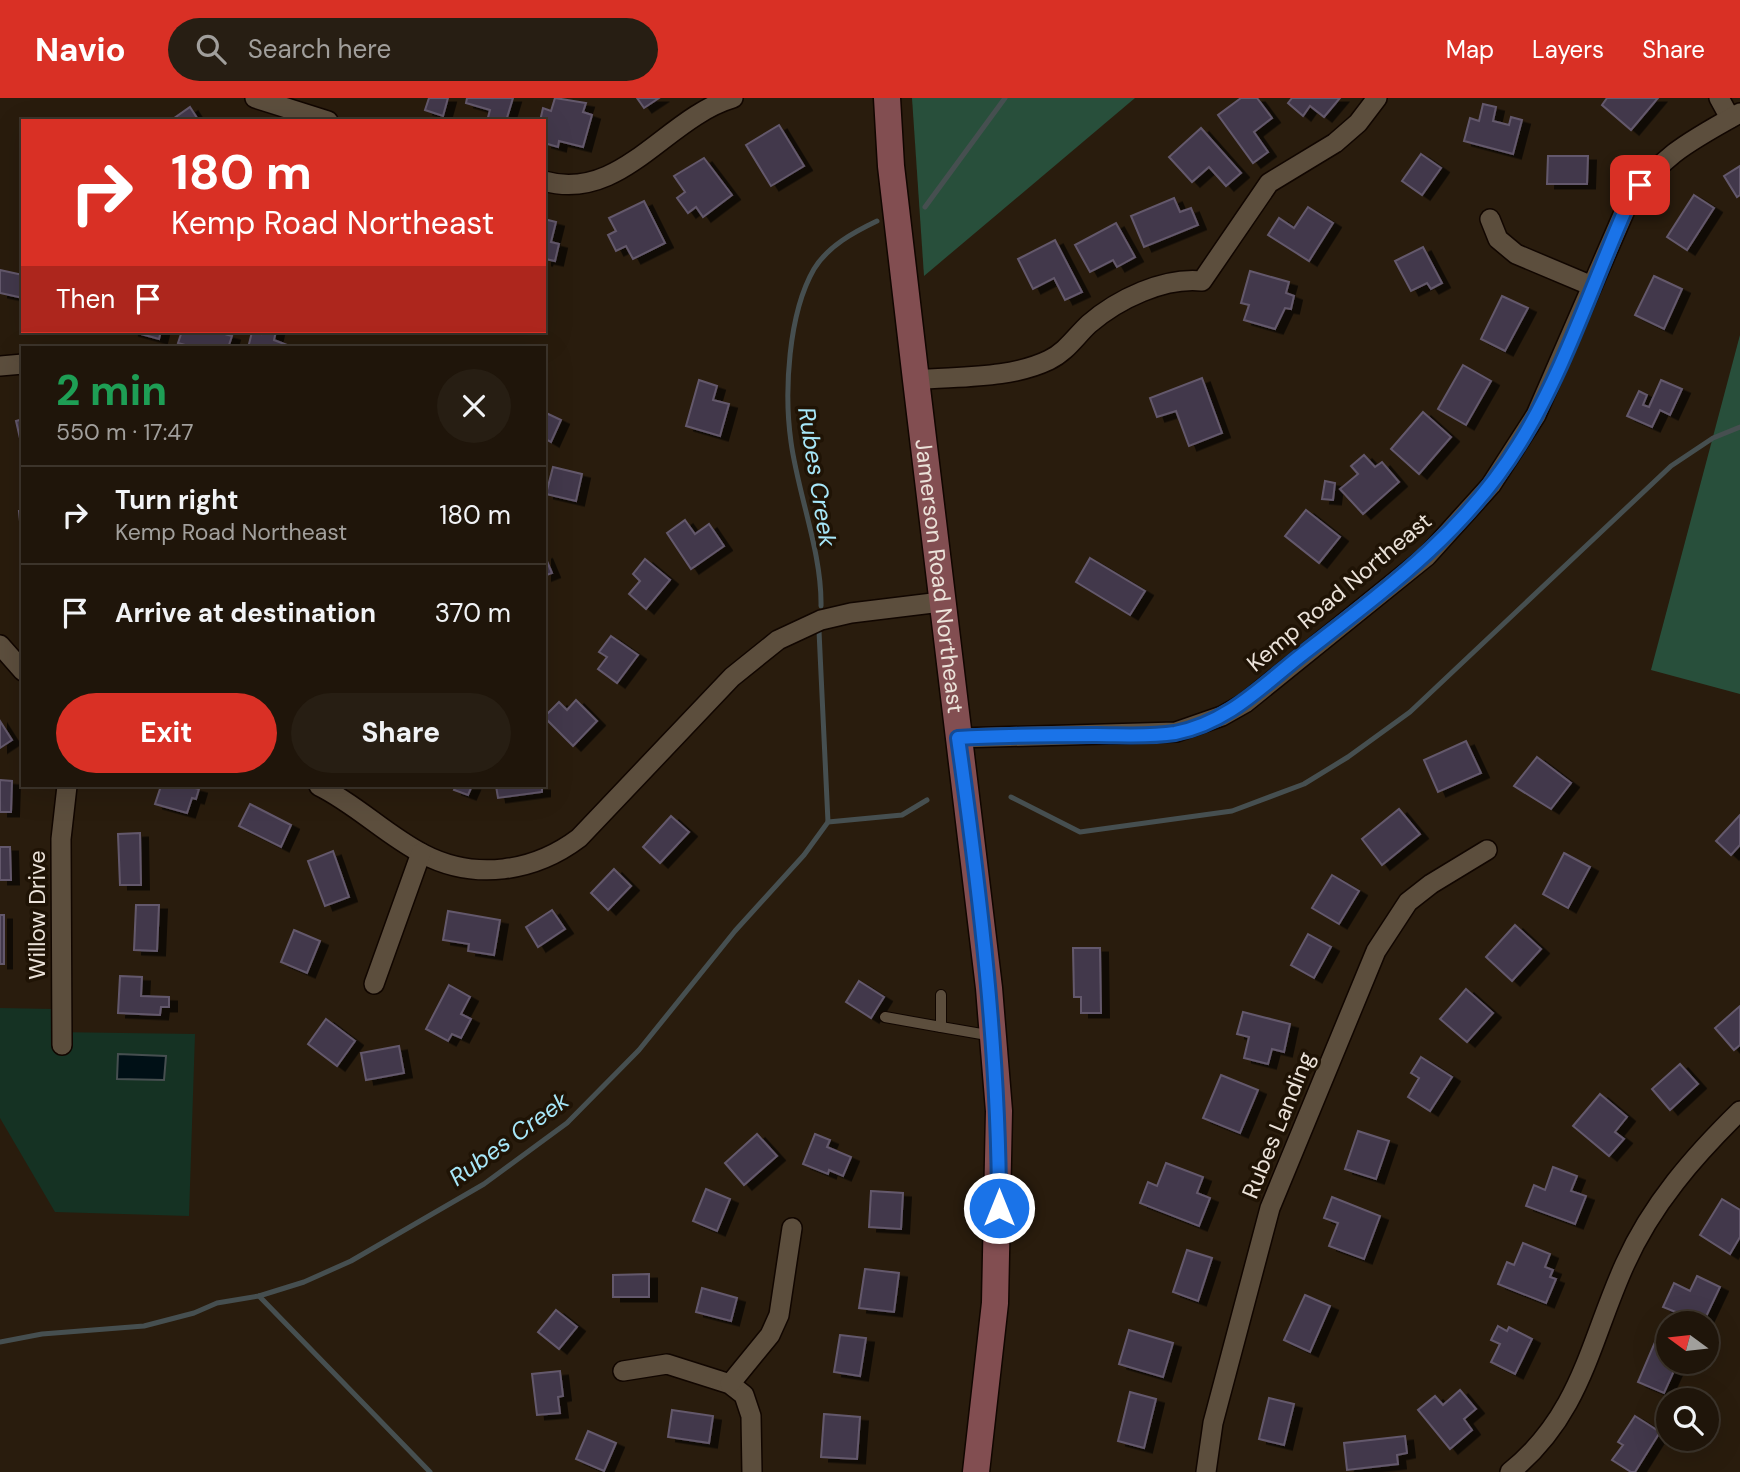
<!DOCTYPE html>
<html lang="en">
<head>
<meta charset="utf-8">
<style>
  body { margin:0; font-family:"DM Sans",sans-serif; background:#271e13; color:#f1f3f6; height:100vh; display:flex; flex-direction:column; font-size:26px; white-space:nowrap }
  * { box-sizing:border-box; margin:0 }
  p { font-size:23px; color:#a19f9c }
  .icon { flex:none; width:38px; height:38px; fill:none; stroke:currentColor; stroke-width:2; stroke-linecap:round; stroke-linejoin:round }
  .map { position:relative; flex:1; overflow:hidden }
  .sheet { position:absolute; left:21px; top:248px; width:525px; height:441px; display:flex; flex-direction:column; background:#1f150a; border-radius:0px; box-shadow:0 7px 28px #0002,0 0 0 2px #3c342b }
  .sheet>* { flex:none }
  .banner { position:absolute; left:21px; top:21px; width:525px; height:214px; border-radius:0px; box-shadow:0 7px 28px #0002,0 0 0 2px #3c342b; background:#d93025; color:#fff; overflow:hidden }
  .needle { width:46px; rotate:285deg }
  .buttons { position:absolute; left:1656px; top:1213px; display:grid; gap:14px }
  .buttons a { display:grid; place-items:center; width:63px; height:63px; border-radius:50%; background:#1f150a; box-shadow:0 7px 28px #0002,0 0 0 2px #3c342b; font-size:35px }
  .pin { position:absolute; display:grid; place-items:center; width:60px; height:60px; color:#fff; margin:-30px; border-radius:14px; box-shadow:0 4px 10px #0006 }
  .me { position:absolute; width:77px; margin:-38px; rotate:0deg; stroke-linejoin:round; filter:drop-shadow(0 0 5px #0008) }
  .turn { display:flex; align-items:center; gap:24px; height:147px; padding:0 35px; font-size:32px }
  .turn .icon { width:91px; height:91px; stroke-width:2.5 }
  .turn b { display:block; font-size:49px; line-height:60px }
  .then { display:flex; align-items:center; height:66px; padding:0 35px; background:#0003; gap:14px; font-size:26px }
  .round { display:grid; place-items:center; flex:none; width:74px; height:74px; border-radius:37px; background:#271e13 }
  .overview { display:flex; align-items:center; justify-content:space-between; height:119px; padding:0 35px }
  h1 { font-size:42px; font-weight:700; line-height:52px; color:#1e9e55 }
  .cta { display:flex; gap:14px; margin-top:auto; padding:14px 35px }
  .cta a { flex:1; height:80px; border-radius:42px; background:#d93025; color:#fff; font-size:28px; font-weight:700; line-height:80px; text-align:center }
  .cta a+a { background:#271e13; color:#f1f3f6 }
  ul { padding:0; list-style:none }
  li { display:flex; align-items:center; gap:21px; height:98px; padding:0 35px; border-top:2px solid #3c342b }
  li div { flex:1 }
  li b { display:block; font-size:26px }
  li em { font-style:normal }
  header { display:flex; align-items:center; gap:42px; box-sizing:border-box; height:98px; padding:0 35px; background:#d93025; color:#fff }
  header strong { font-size:33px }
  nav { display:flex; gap:38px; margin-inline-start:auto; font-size:24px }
  .search { width:490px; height:63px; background:#271e13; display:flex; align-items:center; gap:18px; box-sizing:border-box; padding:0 24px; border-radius:38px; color:#a19f9c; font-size:26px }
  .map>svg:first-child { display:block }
  .green { fill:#153223 }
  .forest { fill:#284f3b }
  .water { fill:#001016; stroke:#464f50; stroke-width:2 }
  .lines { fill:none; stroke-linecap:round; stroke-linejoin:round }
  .stream { stroke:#464f50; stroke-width:5 }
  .building { fill:#43394b; stroke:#64596c; stroke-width:2; filter:url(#shadow) }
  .lane-casing { stroke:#110600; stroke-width:12 }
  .street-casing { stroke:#110600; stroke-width:22 }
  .secondary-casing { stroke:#110600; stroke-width:29 }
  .lane { stroke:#5c4e3d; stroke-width:10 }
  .street { stroke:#5c4e3d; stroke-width:19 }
  .secondary { stroke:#824e51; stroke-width:26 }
  .route-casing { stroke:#114b97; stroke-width:18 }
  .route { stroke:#1a73e8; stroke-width:12 }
  .labels { text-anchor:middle; stroke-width:7; stroke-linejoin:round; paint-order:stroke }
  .street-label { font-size:23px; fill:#ebe2d9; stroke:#1f1305 }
  .water-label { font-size:24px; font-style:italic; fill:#a7e7f9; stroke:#1f1305 }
</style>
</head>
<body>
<header>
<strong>Navio</strong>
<div class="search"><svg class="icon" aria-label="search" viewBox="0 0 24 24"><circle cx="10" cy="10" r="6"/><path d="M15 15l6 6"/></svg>Search here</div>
<nav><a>Map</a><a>Layers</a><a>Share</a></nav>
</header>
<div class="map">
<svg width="1740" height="1374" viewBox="0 0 1740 1374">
  <defs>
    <filter id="shadow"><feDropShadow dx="8" dy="4.5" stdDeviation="0" flood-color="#0009"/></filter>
  </defs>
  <rect width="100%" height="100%" fill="#291c0d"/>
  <!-- green -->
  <polygon class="green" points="0,910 53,911 53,934 195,936 189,1118 55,1114 0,1020"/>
  <!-- forest -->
  <g class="forest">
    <polygon points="912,0 1135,0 924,178"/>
    <polygon points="1740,237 1740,596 1651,572"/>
  </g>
  <!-- water -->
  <polygon class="water" points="118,956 166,958 164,982 117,981"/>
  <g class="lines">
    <!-- stream -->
    <g class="stream">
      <polyline points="925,109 1005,0"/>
      <path d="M821,508c1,-53 -23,-112 -30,-164 -7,-49 -3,-128 23,-173 14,-23 40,-37 63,-48"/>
      <polyline points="1011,699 1080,734 1232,713 1304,686 1348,659 1410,614 1671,368 1713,340 1740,329"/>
      <polyline points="828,724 902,717 927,702"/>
      <polyline points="259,1198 430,1374"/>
      <polyline points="0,1244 42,1236 144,1228 194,1215 217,1205 259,1198 304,1184 351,1163 484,1086 567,1025 639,952 735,833 804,757 828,724 819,533"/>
    </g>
  </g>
  <!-- building -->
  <g class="building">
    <polygon points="429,0 448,0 443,18 425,12"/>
    <polygon points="467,0 513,0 506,23 487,23 490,12 466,5"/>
    <polygon points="555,0 586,5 583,14 592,17 583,49 559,43 558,49 544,45 546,29 544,23 540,23 543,10 551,13"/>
    <polygon points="637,0 659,0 644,10"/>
    <polygon points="1241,0 1257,0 1272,20 1254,34 1268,54 1253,65 1218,17"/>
    <polygon points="1292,0 1340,0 1324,19 1310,8 1303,18 1288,5"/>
    <polygon points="1607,0 1658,0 1631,32 1602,7"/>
    <polygon points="1483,6 1496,9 1493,23 1509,27 1511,19 1522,22 1513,56 1464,43 1470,20 1479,23"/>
    <polygon points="190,9 199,23 170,23"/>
    <polygon points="779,27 804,68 771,88 746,47"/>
    <polygon points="1201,30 1241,75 1226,88 1209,69 1192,84 1169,59"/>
    <polygon points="1421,56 1441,70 1422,97 1402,83"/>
    <polygon points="1548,58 1588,58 1587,86 1547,86"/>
    <polygon points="704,60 732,97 703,119 696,109 688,115 677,100 685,94 674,78"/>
    <polygon points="1740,68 1740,97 1737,99 1724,78"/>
    <polygon points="1694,97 1714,110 1687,152 1667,139"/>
    <polygon points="1174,100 1180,114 1191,110 1198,127 1144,149 1131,118"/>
    <polygon points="644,103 665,145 633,161 626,148 616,153 608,137 616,133 609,120"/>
    <polygon points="1308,109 1333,125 1309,163 1268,137 1279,120 1294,130"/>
    <polygon points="544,121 556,124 551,144 559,146 555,163 545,161 544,164"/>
    <polygon points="1116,125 1135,159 1117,169 1113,162 1090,174 1075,147"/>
    <polygon points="1055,142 1082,194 1065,202 1054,180 1033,191 1018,161"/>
    <polygon points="1423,149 1442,185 1431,191 1427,185 1411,193 1395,163"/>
    <polygon points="0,172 23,177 23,200 0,195"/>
    <polygon points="1250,173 1289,184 1286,195 1294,198 1291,211 1285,210 1275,231 1244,222 1249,207 1241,205"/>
    <polygon points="1654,178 1682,191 1664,231 1635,217"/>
    <polygon points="1502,198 1528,210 1505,253 1481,241"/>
    <polygon points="130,233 161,233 159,241"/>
    <polygon points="182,233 214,233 232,238 228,250 196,250 178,245"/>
    <polygon points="262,233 276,233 274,242 295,250 248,250 252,234 261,236"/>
    <polygon points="1463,267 1491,283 1466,327 1438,311"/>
    <polygon points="1202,280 1222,335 1189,348 1176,313 1157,319 1150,300"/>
    <polygon points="699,282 717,288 713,302 729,306 720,338 686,328"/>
    <polygon points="1661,282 1682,291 1670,317 1660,312 1652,329 1627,318 1639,293 1647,297 1643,307 1649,309"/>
    <polygon points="544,314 561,322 551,344 544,340"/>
    <polygon points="1423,314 1451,339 1419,376 1391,351"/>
    <polygon points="23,321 23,349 22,349 16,323"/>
    <polygon points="1364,357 1375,369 1382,364 1399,384 1363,416 1340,391 1358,376 1351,368"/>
    <polygon points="553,369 582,376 576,403 546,396"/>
    <polygon points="1325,383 1335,385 1333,402 1322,401"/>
    <polygon points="1306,412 1340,439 1319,465 1285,438"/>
    <polygon points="19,413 23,413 23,455"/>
    <polygon points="685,422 695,436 709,426 724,448 691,471 667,435"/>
    <polygon points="544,456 552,475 544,478"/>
    <polygon points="1090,460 1145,493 1130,517 1076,484"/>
    <polygon points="645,461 670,482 646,511 629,496 640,483 633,476"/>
    <polygon points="611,538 638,557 617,585 598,571 607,559 599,554"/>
    <polygon points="576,602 597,623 573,648 544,619 559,604 567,612"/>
    <polygon points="0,623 12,642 0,650"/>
    <polygon points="1466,643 1481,675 1438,694 1424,662"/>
    <polygon points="1537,659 1571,685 1551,711 1514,688"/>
    <polygon points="0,682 12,683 11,714 0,714"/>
    <polygon points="161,688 188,688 199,691 196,701 192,700 187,715 155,706"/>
    <polygon points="456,688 472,688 468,697 454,692"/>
    <polygon points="496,688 542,688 542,694 498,700"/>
    <polygon points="250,706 291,727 281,749 239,728"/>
    <polygon points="1399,711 1420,736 1382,767 1362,741"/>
    <polygon points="1740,717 1740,747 1731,757 1716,743"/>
    <polygon points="671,718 689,734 660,765 643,749"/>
    <polygon points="140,735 141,787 120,787 118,736"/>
    <polygon points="0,749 10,749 11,782 0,782"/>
    <polygon points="333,753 349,799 325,808 308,763"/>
    <polygon points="1564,755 1590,769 1568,810 1543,796"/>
    <polygon points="614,771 631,788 608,812 591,795"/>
    <polygon points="1332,777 1359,793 1339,826 1312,810"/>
    <polygon points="136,807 159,807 157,853 134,852"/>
    <polygon points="552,812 565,831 538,849 526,829"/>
    <polygon points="448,813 500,822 494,857 468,853 469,846 443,842"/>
    <rect x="0" y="817" width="4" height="49"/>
    <polygon points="1515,827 1541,851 1512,883 1486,859"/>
    <polygon points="294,832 320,843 307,875 281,864"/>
    <polygon points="1308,836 1331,849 1314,880 1291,867"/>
    <polygon points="1073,850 1100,850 1101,915 1081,915 1081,899 1074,899"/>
    <polygon points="120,878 142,879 141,898 169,899 169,909 161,909 160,917 118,915"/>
    <polygon points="859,883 884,899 871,920 846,904"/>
    <polygon points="449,887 470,899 461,916 471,921 461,940 452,936 448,943 426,931"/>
    <polygon points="1466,891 1493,915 1467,944 1440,921"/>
    <polygon points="1740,908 1740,947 1734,952 1715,930"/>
    <polygon points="1243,914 1290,926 1284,954 1272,951 1268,966 1244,960 1249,939 1237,936"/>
    <polygon points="326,921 355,943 337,968 308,946"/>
    <polygon points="399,948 404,975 366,982 361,955"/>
    <polygon points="1421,959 1452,979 1430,1013 1408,999 1419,980 1411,975"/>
    <polygon points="1680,966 1698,986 1670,1012 1652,991"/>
    <polygon points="1221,977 1258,992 1240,1035 1203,1020"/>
    <polygon points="1600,996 1627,1019 1615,1034 1624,1041 1609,1058 1573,1028"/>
    <polygon points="1358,1033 1389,1043 1376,1081 1345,1071"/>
    <polygon points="757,1036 777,1058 744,1087 725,1065"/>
    <polygon points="815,1036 830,1042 827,1049 851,1059 843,1078 829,1072 828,1076 803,1066"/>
    <polygon points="1166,1065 1203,1079 1197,1095 1210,1100 1199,1128 1140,1105 1148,1084 1157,1088"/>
    <polygon points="1553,1069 1577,1078 1571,1093 1586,1098 1575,1126 1526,1108 1534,1087 1545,1092"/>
    <polygon points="706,1091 730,1101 717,1133 693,1123"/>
    <polygon points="871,1093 903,1095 901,1131 869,1129"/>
    <polygon points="1332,1099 1380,1118 1364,1161 1329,1148 1338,1125 1324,1120"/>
    <polygon points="1722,1101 1740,1112 1740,1139 1730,1156 1700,1137"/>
    <polygon points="1523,1145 1550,1156 1545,1169 1553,1172 1550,1179 1556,1181 1546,1205 1498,1186 1507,1164 1514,1167"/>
    <polygon points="1187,1152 1212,1160 1198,1203 1173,1194"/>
    <polygon points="865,1171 899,1175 894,1214 859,1210"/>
    <polygon points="649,1176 649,1199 613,1199 613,1177"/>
    <polygon points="1697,1178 1720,1189 1703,1225 1663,1209 1674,1185 1690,1193"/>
    <polygon points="702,1190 737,1200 731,1223 696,1214"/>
    <polygon points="1305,1197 1330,1208 1310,1254 1284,1242"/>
    <polygon points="556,1212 577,1229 559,1251 538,1234"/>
    <polygon points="1498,1228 1507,1233 1509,1229 1532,1241 1515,1276 1491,1264 1500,1246 1491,1242"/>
    <polygon points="1129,1232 1173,1245 1163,1279 1119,1266"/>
    <polygon points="840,1237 866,1240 860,1278 834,1274"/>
    <polygon points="1658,1237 1668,1242 1668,1264 1678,1264 1664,1295 1638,1284"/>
    <polygon points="560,1273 563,1298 558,1299 560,1315 537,1317 532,1276"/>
    <polygon points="1460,1292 1476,1311 1464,1321 1472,1332 1450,1351 1418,1312 1435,1298 1443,1307"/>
    <polygon points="1130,1294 1156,1301 1144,1350 1118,1343"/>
    <polygon points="1269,1300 1294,1306 1284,1347 1259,1341"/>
    <polygon points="672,1312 713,1318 709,1345 668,1339"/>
    <polygon points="824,1316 860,1319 857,1361 821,1359"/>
    <polygon points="1635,1318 1660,1334 1635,1374 1631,1374 1612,1362 1623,1347 1618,1344"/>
    <polygon points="588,1333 616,1345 604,1373 576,1361"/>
    <polygon points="1405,1338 1407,1355 1397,1357 1398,1366 1347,1372 1344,1345"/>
  </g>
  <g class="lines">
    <!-- lane casing -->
    <g class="lane-casing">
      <g id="lane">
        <polyline points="941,897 941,929 993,938"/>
        <polyline points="885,919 941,929"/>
      </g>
    </g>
    <!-- street casing -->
    <g class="street-casing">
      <g id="street">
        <polyline points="255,0 328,23"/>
        <polyline points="1719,0 1730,20"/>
        <path d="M544,83c77,22 121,-63 189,-83"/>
        <polyline points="1490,121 1498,141 1516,156 1592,188"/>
        <polyline points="0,268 23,266"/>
        <path d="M916,282c42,-4 94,-1 133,-20 17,-8 27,-24 40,-36 29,-25 75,-47 113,-43l67,-98 66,-40 23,-20 19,-25"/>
        <polyline points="0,547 23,573"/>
        <path d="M958,640l218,-6 46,-16 23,-13 182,-147 64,-71 45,-70 90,-207c29,-49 65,-68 114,-95"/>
        <path d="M319,688c37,18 67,49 104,68 52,27 111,18 156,-16l153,-161 46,-37 43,-20 30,-7 90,-11"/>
        <polyline points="374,886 421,755"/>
        <polyline points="62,947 61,741 67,688"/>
        <polyline points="623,1273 667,1266 730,1286 744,1297 751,1318 752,1374"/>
        <polyline points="730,1286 770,1237 779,1217 792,1130"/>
        <polyline points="1206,1374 1213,1325 1270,1110 1376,853 1408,804 1431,786 1487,752"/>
        <path d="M1510,1374c71,-57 80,-131 115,-208 27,-60 69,-108 115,-153"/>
      </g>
    </g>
    <!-- secondary casing -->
    <g class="secondary-casing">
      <g id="secondary">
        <path id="s1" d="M887,0l4,68 25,214 73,608 10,123 -4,192 -19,169"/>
      </g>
    </g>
    <!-- lane -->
    <use href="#lane" class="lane"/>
    <!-- street -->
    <use href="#street" class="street"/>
    <!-- secondary -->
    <use href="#secondary" class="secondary"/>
  </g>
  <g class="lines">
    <!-- route casing -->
    <g class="route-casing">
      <path id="route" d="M999,1110c0,-158 -19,-314 -41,-470 46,-3 92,-3 138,-3 26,0 53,2 79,-2 53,-10 88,-48 129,-80 80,-62 161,-121 215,-209 43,-68 74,-161 107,-236l14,-23"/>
    </g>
    <!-- route -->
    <use href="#route" class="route"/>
  </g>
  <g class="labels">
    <!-- street labels -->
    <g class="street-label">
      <text dy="8" stroke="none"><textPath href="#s1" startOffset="481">Jamerson Road Northeast</textPath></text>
      <text transform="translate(1339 494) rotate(-40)" y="8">Kemp Road Northeast</text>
      <text transform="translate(37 817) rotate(-90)" y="8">Willow Drive</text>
      <text transform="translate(1278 1027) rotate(-68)" y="8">Rubes Landing</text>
    </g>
    <!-- water labels -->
    <g class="water-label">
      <text transform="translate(817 379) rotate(81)" y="8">Rubes Creek</text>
      <text transform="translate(509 1041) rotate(-36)" y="8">Rubes Creek</text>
    </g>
  </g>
</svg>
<div class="buttons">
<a><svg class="needle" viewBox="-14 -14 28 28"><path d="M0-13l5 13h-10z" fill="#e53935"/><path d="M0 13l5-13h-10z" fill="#a19f9c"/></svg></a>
<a><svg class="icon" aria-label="search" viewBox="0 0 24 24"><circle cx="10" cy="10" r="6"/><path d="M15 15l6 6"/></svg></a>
</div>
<div class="pin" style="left:1640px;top:87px;background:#d93025"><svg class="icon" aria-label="arrive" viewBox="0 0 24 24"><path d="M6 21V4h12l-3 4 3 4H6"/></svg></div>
<svg class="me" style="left:999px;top:1110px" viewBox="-20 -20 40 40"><circle r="17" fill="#1a73e8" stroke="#fff" stroke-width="3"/><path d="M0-11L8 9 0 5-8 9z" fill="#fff"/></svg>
<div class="banner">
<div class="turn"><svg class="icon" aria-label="right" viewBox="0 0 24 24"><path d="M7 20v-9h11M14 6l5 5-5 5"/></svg><div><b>180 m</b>Kemp Road Northeast</div></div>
<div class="then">Then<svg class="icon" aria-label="arrive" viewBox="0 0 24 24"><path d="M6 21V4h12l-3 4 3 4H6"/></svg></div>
</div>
<section class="sheet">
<div class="overview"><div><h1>2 min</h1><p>550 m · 17:47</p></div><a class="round"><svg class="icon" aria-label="close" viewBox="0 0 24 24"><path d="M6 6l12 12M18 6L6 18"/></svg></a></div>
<ul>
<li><svg class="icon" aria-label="right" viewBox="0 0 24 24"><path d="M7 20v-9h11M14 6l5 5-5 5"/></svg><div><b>Turn right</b><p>Kemp Road Northeast</p></div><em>180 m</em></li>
<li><svg class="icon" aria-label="arrive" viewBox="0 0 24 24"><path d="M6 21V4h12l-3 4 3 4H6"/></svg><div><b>Arrive at destination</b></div><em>370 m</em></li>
</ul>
<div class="cta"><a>Exit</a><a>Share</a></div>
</section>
</div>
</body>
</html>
